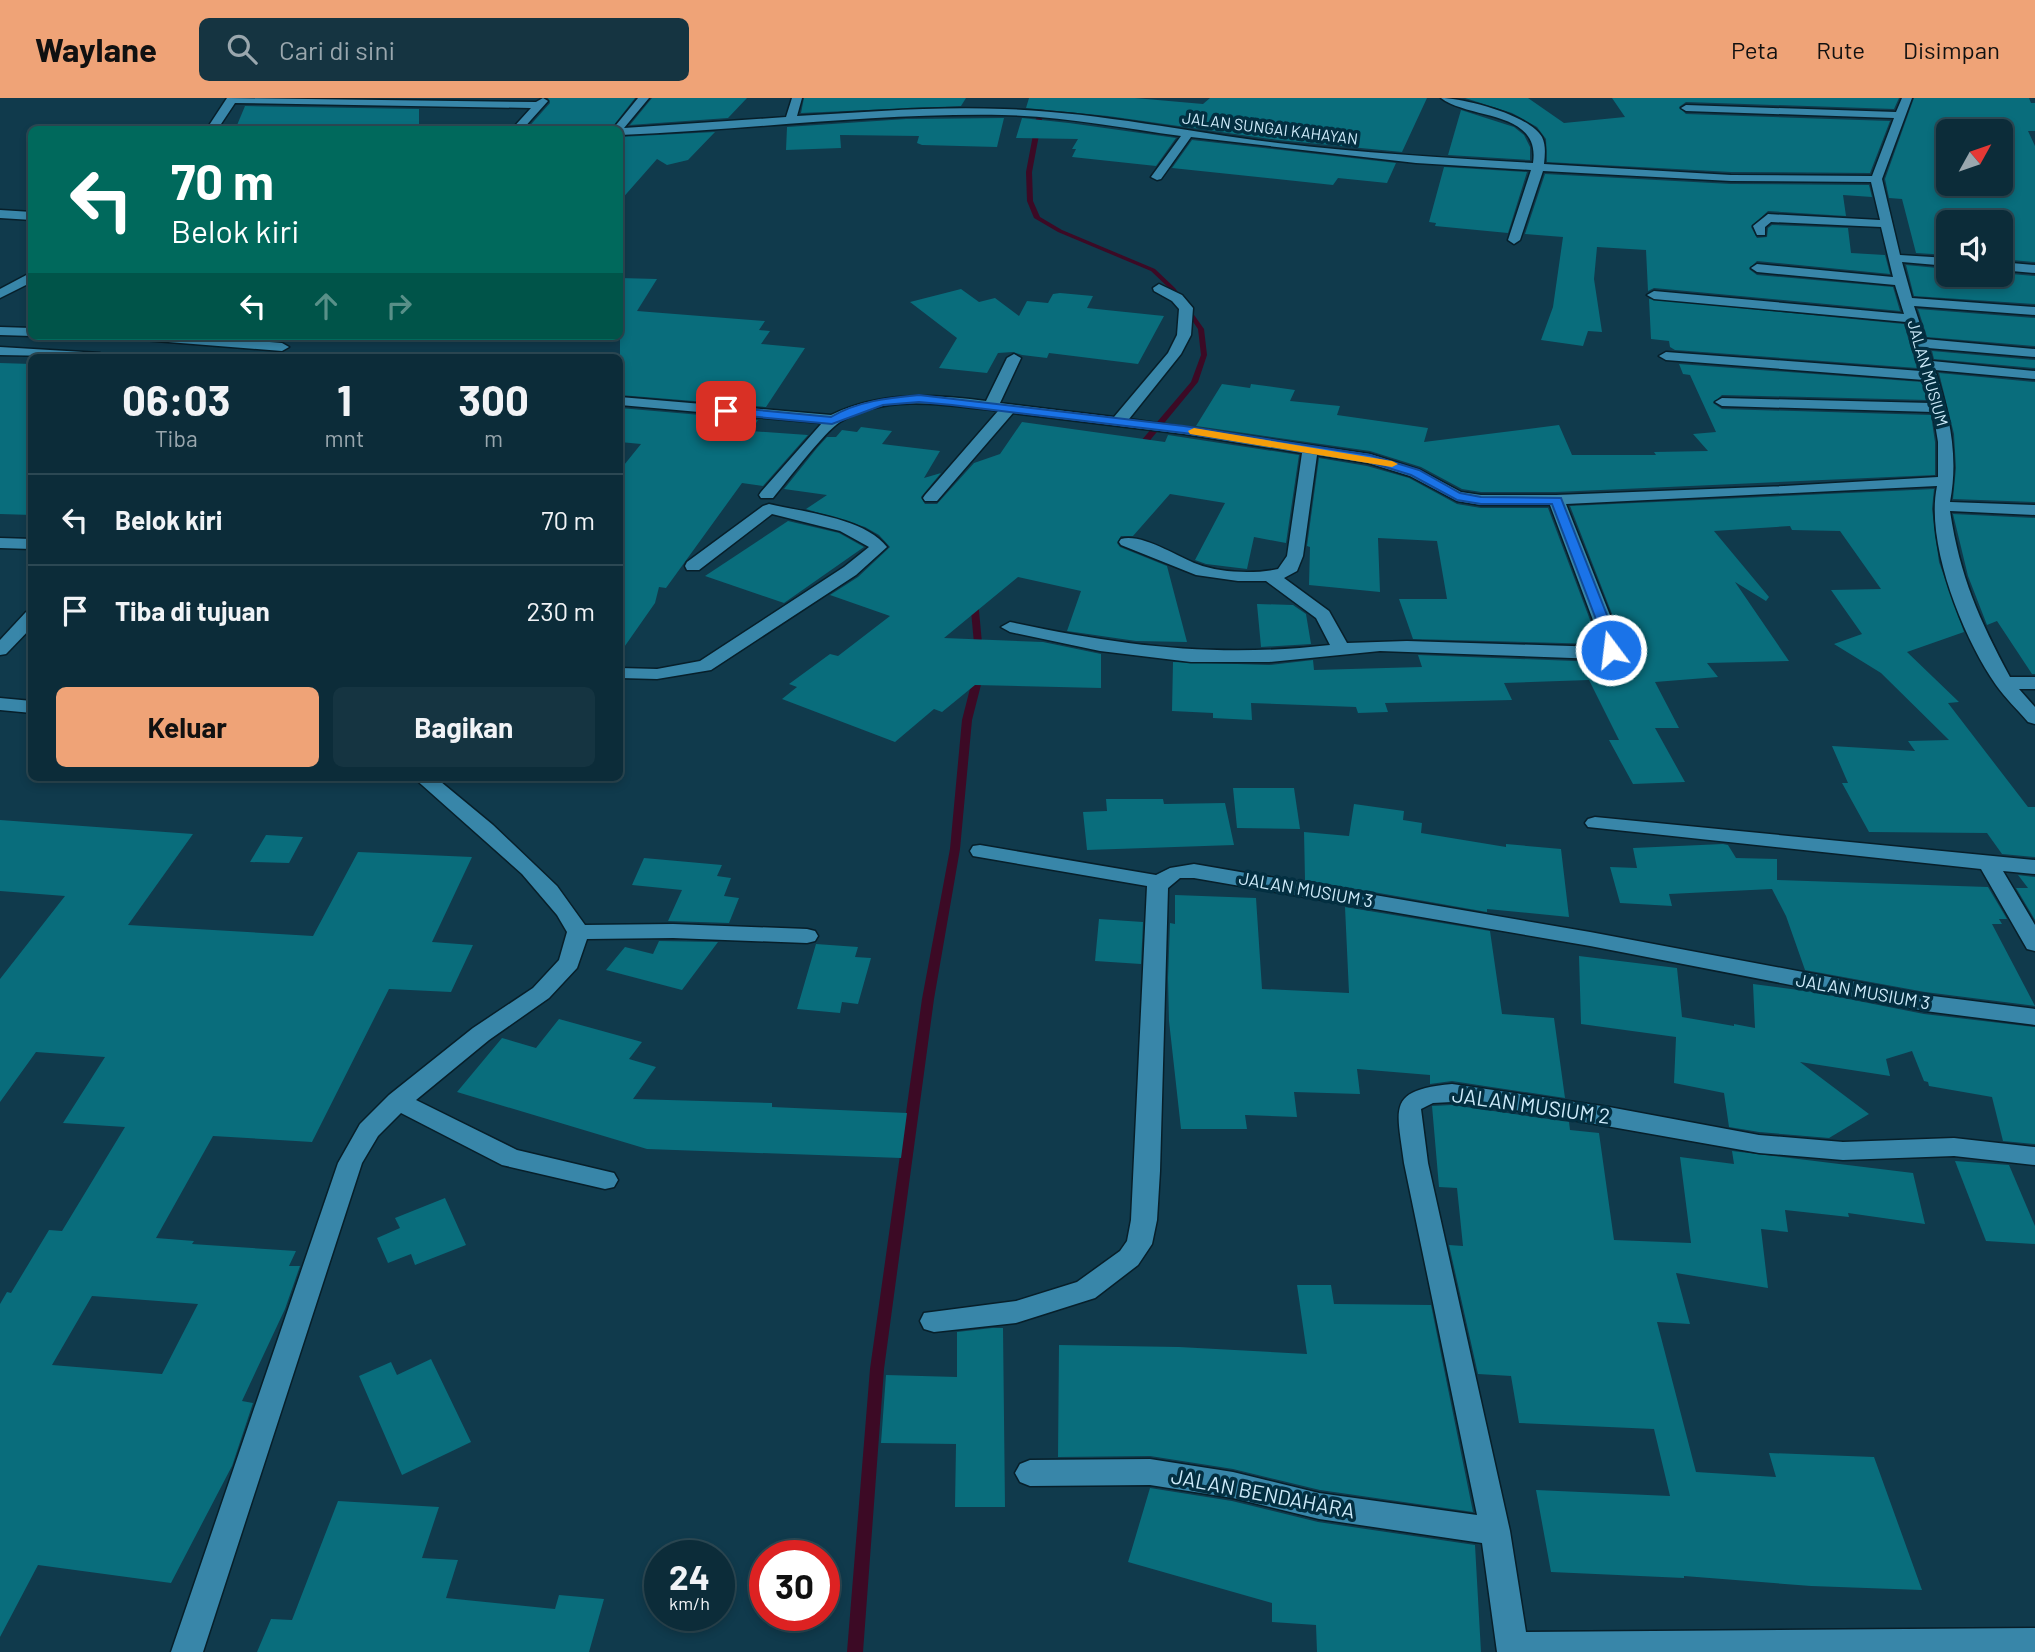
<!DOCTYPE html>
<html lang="id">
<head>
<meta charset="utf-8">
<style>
  body { margin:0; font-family:Barlow,sans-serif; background:#153441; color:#f1f3f6; height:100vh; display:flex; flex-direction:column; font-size:26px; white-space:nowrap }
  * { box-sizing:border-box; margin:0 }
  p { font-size:23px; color:#9aa7ae }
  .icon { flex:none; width:38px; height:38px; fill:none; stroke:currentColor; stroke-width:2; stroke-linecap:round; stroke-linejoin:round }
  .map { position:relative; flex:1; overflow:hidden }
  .panel { position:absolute; left:28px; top:256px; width:595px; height:427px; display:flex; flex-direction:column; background:#0c2c39; border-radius:10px; box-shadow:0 4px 10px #0003,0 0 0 2px #2c4853 }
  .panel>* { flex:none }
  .guide { position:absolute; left:28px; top:28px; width:595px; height:214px; border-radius:10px; box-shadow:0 4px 10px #0003,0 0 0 2px #2c4853; background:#00695c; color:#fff; overflow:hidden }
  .needle { width:46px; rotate:50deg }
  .tools { position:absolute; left:1936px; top:21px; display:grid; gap:14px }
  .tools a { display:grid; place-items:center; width:77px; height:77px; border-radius:10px; background:#0c2c39; box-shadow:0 4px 10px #0003,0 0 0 2px #2c4853; font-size:35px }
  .speed { position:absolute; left:644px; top:1442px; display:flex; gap:14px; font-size:35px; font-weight:700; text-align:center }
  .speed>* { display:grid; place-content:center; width:91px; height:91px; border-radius:50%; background:#0c2c39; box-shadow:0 4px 10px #0003,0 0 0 2px #2c4853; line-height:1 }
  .speed small { font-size:18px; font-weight:400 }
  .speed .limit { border:10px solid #d22; background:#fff; color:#111 }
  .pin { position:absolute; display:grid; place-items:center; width:60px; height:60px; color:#fff; margin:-30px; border-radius:14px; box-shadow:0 4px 10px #0006 }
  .me { position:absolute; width:77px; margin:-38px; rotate:345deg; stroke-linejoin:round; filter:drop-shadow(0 0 5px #0008) }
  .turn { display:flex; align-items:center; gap:24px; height:147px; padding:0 28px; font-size:32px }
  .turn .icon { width:91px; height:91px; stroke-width:2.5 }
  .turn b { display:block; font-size:49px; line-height:60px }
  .lanes { display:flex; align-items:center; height:66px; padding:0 28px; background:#0003; justify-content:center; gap:35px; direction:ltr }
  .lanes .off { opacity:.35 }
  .eta { display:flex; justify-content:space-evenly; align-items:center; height:119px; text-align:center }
  .eta b { font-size:42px; font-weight:700; line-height:49px }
  .action { display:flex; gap:14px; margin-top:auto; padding:14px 28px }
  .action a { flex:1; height:80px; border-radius:10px; background:#efa377; color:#111; font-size:28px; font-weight:700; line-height:80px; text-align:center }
  .action a+a { background:#153441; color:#f1f3f6 }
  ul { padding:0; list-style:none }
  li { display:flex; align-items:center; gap:21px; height:91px; padding:0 28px; border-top:2px solid #2c4853 }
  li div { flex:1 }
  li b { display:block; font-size:26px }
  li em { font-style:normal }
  header { display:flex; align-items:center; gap:42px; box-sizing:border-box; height:98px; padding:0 35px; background:#efa377; color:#111 }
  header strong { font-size:33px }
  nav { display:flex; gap:38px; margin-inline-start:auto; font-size:24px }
  .search { width:490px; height:63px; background:#153441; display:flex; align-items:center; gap:18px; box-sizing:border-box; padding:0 24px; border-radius:10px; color:#9aa7ae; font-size:26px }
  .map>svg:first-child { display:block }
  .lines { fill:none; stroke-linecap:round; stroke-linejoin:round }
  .stream { fill:#3c0a25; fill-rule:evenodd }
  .building { fill:#096d7c; fill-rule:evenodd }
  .minor-casing { stroke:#071f2a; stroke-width:3 }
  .minor { fill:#3886a9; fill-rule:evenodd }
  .route { fill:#1a73e8; stroke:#114b97; stroke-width:2 }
  .slow { fill:#f59e0b }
  .labels { text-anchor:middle; stroke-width:7; stroke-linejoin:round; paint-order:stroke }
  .far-street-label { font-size:16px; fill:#ceebfa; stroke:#032f41 }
  .street-label { font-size:18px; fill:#ceebfa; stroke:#032f41 }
  .near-street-label { font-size:21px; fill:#ceebfa; stroke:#032f41 }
</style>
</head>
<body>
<header>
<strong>Waylane</strong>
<div class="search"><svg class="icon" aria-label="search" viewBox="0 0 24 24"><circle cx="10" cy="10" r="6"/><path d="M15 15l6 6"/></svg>Cari di sini</div>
<nav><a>Peta</a><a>Rute</a><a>Disimpan</a></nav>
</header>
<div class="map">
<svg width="2035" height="1554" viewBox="0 0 2035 1554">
  <rect width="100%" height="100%" fill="#103a4c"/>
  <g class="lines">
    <!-- stream -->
    <g class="stream">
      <polygon points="1045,0 1051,0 1042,21 1032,74 1033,103 1040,119 1062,132 1155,171 1175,190 1204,231 1207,257 1198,284 1142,352 1135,350 1191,284 1201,257 1198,231 1171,192 1151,173 1058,134 1034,120 1027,103 1026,74 1036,21"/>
      <polygon points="974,499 978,502 983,556 979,559 975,556 970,502"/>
      <polygon points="979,572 984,575 972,622 960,751 934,901 884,1271 863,1554 847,1554 870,1271 922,901 950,751 962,622 974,575"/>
    </g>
  </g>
  <!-- building -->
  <g class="building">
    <polygon points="548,0 635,0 610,32 526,32 550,5"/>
    <polygon points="652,0 747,0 728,20 630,27"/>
    <polygon points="804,0 966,0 961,8 801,15"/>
    <polygon points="1029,0 1135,0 1203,6 1210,0 1427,0 1402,54 1278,42 1108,18 1026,10"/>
    <polygon points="1465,0 1528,0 1564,25 1625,19 1612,0 1899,0 1894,11 1686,4 1679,9 1686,16 1890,23 1870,75 1731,74 1547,64 1546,41 1537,29 1512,15"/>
    <path d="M1914,0h115l2,5h4v28h-7l7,15v116l-35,-3v-37h-52v33l-32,-2 -14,-54 -13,-1 -4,-19zM1948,33h52v53h-52z"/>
    <polygon points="245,8 419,11 419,32 235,32"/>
    <polygon points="1461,12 1514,29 1524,37 1530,49 1530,62 1448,57"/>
    <polygon points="1004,20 997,49 922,47 917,45 919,38 840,37 841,50 786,52 787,29 906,21"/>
    <polygon points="1022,20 1069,25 1176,40 1156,68 1072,59 1076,51 1072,51 1078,41 1016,40"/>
    <polygon points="715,34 688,62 667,67 657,61 620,103 620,39"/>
    <polygon points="1192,42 1396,65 1387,85 1338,80 1333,87 1172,70"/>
    <polygon points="1444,69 1527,74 1508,135 1435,128 1436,125 1429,124"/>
    <polygon points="1545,76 1731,86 1869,87 1872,99 1843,97 1846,118 1768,113 1751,129 1757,140 1767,139 1768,130 1772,127 1848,130 1851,155 1885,157 1890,176 1757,163 1749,171 1757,177 1893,189 1900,213 1654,190 1648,193 1646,152 1597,149 1594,181 1602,234 1588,233 1583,248 1541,242 1553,209 1563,139 1525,136"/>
    <polygon points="1906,167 1948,171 1948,177 2000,175 2035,178 2035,206 1914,198"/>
    <polygon points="620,180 657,181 637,213 765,223 759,232 770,233 761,246 805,250 766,309 620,297"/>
    <polygon points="961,191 979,204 995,200 1019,218 1027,203 1048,205 1053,196 1060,195 1093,198 1087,210 1164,218 1138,266 1049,255 1047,260 1022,257 1013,254 998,255 987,275 939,270 957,240 910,204"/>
    <polygon points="1649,201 1904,226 1917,270 1675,252 1670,249 1669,243 1651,241"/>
    <polygon points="1918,211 2035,220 2035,248 1927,239"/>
    <polygon points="1932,253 2035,262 2035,270 1934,261"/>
    <polygon points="0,265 32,266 32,417 0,416"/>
    <polygon points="1679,266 1922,284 1927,302 1722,297 1713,305 1722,311 1931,317 1935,344 1935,377 1556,394 1481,394 1462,391 1421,369 1370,353 1196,328 1222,286 1250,290 1251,286 1295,292 1290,303 1340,308 1337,317 1428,330 1424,344 1559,327 1572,357 1656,357 1654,354 1708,353 1693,336 1716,334 1690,277 1683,276"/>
    <polygon points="1939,275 2035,284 2035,404 1953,401 1956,370 1954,336"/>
    <polygon points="620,310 758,322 751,333 808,337 763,388 742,385 666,490 659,489 655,505 620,555 620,372 641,346 620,344"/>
    <polygon points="1022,324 1165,344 1168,337 1299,357 1286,445 1254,439 1247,471 1206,466 1195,462 1225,405 1170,396 1133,438 1121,438 1117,445 1120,449 1167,468 1187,544 1136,543 1067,533 1081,493 1018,479 944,540 1043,544 1101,556 1101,590 975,587 942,614 934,611 895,644 782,601 797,589 789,586 830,556 838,558 890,518 830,497 858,479 890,449 879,437 865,429 806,411 827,397 784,391 817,350 827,339 836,339 842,332 857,334 861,329 892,333 882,346 940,353 924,380 941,375 921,399 925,406 937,406 974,365 1000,356"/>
    <polygon points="1319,360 1367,368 1409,380 1457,406 1481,410 1548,410 1599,546 1413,541 1399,501 1447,501 1437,443 1378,440 1380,494 1309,487 1310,449 1307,448"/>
    <polygon points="1934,391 1932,411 1939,464 1964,534 1907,554 1959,604 1948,605 2028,709 2035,709 2035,759 2002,756 1987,735 1869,734 1842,685 1848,685 1832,648 1915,653 1908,643 1949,642 1881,575 1834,546 1862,536 1831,492 1881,491 1840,433 1792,432 1790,428 1714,433 1769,499 1766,503 1735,484 1789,563 1707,565 1718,579 1655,584 1679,630 1655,630 1685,684 1633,686 1609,642 1619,642 1589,582 1504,585 1512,602 1385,605 1388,614 1358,615 1356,609 1251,605 1252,622 1213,620 1213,615 1172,613 1173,564 1269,567 1313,562 1314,572 1422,569 1418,557 1599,564 1618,559 1623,544 1570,408"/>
    <polygon points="1953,416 2035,420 2035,576 2032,576 1997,523 1987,527 1968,478"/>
    <polygon points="788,423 839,435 864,449 784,505 705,478"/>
    <polygon points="1257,506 1293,507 1306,516 1311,546 1261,549"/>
    <polygon points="1233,690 1294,690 1300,731 1237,730"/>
    <polygon points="1106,701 1163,701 1164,706 1225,705 1234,747 1087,752 1083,714 1107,713"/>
    <polygon points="1354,706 1404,713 1403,722 1422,725 1421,735 1506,749 1506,746 1561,751 1569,819 1487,811 1487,814 1305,782 1304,734 1349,738"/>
    <path d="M0,722l193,14 -65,91 185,11 45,-84 114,5 -40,85 41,3 -22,47 -62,-3 -77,153 -99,-6 -57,102 38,3 -2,3 104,7 -7,15h11l-15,43 -43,92 11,2 -21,63 -61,117 -133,-18 -38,72v-333l7,-12 4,1 38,-63 13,1 63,-104 -62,-4 42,-66 -69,-5 -36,50v-123l65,-83 -65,-5zM92,1198l106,8 -36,70 -110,-9z"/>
    <polygon points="266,737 303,739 289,765 250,764"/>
    <polygon points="1723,746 1728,747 1736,760 1777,761 1777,782 1988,789 2007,821 1999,821 2002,826 1992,826 2035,908 1925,894 1805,872 1786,818 1772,791 1669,796 1672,808 1620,805 1610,769 1637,770 1633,750"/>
    <polygon points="644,760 722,767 717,778 731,780 724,798 739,800 729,825 668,823 682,792 632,787"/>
    <polygon points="2018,777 2035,779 2035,822 2016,790 2028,790"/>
    <polygon points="1175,797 1256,800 1262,891 1349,895 1345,809 1490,833 1502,916 1554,920 1565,1000 1452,983 1430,986 1430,977 1357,971 1360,996 1294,994 1297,1019 1245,1017 1247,1031 1181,1031 1169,923 1168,880 1170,825 1175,826"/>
    <polygon points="1099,821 1143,824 1141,866 1095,863"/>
    <polygon points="659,843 718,844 682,892 606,872 625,849 653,856"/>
    <polygon points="816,846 858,849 855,859 871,860 858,906 842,904 840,915 797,911"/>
    <polygon points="1579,858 1677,870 1682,919 1734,928 1734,926 1755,930 1753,886 1813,894 1924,916 2035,929 2035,1046 2003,1043 1992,999 1929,988 1928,984 1924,983 1912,953 1886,961 1890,978 1800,964 1869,1016 1829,1040 1759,1034 1729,1029 1724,995 1674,985 1676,939 1581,926"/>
    <polygon points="559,921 642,944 629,961 656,969 633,1001 772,1005 772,1009 907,1015 901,1060 647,1051 457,994 502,940 536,950"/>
    <polygon points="1452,1007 1569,1024 1570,1032 1599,1035 1614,1142 1691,1145 1680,1059 1734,1066 1732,1053 1913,1075 1925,1126 1848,1115 1849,1119 1785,1112 1788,1134 1761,1131 1768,1190 1676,1175 1690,1226 1657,1224 1696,1374 1776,1379 1769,1355 1874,1359 1922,1492 1811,1488 1684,1478 1684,1480 1551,1474 1536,1392 1670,1398 1654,1331 1519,1325 1511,1278 1478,1276 1449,1147 1463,1148 1457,1090 1439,1089 1432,1008"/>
    <polygon points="1955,1063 2009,1067 2035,1128 2035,1146 1986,1143"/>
    <polygon points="445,1100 466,1147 415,1167 411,1156 388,1165 377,1140 400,1130 395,1120"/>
    <polygon points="1297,1187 1331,1187 1334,1206 1431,1207 1473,1414 1320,1392 1233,1371 1150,1358 1058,1359 1059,1247 1179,1249 1307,1256"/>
    <polygon points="992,1230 1003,1230 1005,1409 955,1409 956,1346 881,1345 886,1277 957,1279 957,1234"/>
    <polygon points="431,1261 471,1344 402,1377 359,1278 391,1264 397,1277"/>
    <polygon points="1150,1390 1232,1403 1318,1424 1475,1447 1481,1554 1317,1554 1316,1527 1272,1524 1272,1505 1128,1464"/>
    <polygon points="338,1403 439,1409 422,1460 458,1462 446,1500 555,1511 559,1497 604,1501 589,1554 257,1554 271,1521 292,1522"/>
  </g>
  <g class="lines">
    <!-- minor casing -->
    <g class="minor-casing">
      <g id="minor">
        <polygon points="227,0 536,4 543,0 548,3 522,32 511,32 531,10 235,5 217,32 206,32"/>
        <path d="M638,0h11l-25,30 162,-11 6,-19h10l-5,18c69,-4 139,-10 207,-7 92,3 183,23 274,34 85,10 170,15 255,20 8,-53 -63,-43 -92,-65 22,0 89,17 101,39 4,8 3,18 2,27l187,11 141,1 22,-58 -208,-7 -5,-3 5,-3 210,7 6,-14h10l-30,81 18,76 48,3v8l-46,-4 10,36 123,9v8l-121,-9 11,33 110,10v8l-107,-9 4,13 103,10v8l-100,-9c14,44 24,85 15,132l85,3v10l-85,-4c10,66 29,108 60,166h25v12h-16l16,18v17l-7,-2c-10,-12 -23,-24 -32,-37 -33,-47 -71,-142 -59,-199l-371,18 55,139 -4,11 -18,5 -219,-8 -111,11h-78l-91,-11 -90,-19 -9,-5 9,-5c112,24 206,36 320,23l-14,-27 -50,-37h-28l-42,-6 -75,-30 -2,-3 2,-3c21,-6 57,18 76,25 23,9 58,10 81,5l9,-13 15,-103 -118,-19 -171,-21 -76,88h-12l-2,-3 2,-3 73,-84c-49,-6 -112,-18 -158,11 -17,11 -52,58 -67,76h-12l-2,-3 2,-3 61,-69 -202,-18v-8l211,18c49,-24 102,-21 155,-14l21,-43 7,-4 7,4 -21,45 114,14 54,-64 9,-18 2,-26 -7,-8 -18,-10 -1,-3 6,-4 23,11 11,13 -2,27 -10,19 -52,65 241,35 50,16 41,22 20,3h75l228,-9 154,-9v-35l-5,-30 -211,-6 -7,-4 7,-4 209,5 -7,-23 -258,-20 -7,-4 7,-4 255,19 -15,-49 -252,-23 -7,-4 7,-4 250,23 -9,-29 -138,-13 -6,-4 6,-4 136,13 -12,-50 -110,-5 -6,5v8h-8l-4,-9 15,-12 112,6 -9,-38 -140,-1 -188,-10 -23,69 -6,4 -6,-4 23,-70 -115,-7 -225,-26 -30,42 -4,1 -6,-3 30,-41c-59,-8 -119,-20 -179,-21 -128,-2 -255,15 -382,20v-5h-8zM1317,357l51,8 42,13 47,25 24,4h69l53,142 -196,-6 -60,2 -18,-32 -45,-33 13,-7 6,-15z"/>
        <polygon points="0,112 32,114 32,122 0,120"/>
        <polygon points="2000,164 2035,167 2035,175 2000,172"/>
        <polygon points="32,174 32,184 0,200 0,191"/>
        <polygon points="0,229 32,230 32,238 0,237"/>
        <polygon points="136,238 195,238 282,245 289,249 282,253 143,242"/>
        <polygon points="0,249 100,255 107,259 0,257"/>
        <path d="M769,406c34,8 96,14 118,43l-31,28 -145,95 -54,9 -37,-1v-10l37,1 43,-8 144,-94 25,-20 -29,-16 -68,-17 -73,56h-12l-2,-4 2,-4 76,-56z"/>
        <polygon points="0,440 32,441 32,451 0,450"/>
        <polygon points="32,513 32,529 6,556 0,557 0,542 26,514"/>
        <polygon points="0,600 32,603 32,615 0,612"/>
        <polygon points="413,679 435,679 493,727 557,788 585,827 673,826 807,831 815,833 818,838 815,843 807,845 673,840 587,841 577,870 549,900 489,942 416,1002 517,1052 614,1075 618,1082 614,1089 605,1091 502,1067 401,1015 378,1038 362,1065 203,1554 171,1554 338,1065 360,1026 389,997 473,930 533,890 559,862 567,834 557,817 522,776"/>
        <polygon points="1595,719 2035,762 2035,776 2003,773 2035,827 2035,853 2027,851 1981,771 1588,729 1585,725 1588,721"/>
        <polygon points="980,747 1156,777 1170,770 1194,766 1590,834 1925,897 2035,911 2035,927 1925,913 1590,848 1194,780 1180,780 1168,790 1160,1073 1157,1122 1152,1146 1138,1167 1095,1200 1016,1225 934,1234 924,1231 920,1223 924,1215 1016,1203 1077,1184 1120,1153 1127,1143 1131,1122 1147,788 973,758 970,753 973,748"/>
        <path d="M1452,986l157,23 150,28 84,7 111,-4 81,9v18l-81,-9 -111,4 -84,-7 -261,-46 -46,-5 -19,1 -12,6 7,54 82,368 16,101 509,-4v24h-538l-15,-109 -163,-24 -86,-21 -83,-13 -120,1 -10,-4 -5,-9 5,-9 10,-4 120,-1 83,13 86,21 158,22 -73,-352c-7,-55 -18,-73 48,-79z"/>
      </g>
    </g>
    <!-- minor -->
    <use href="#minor" class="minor"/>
  </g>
  <!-- route -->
  <path class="route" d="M919,297l265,31 186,29 49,15 41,23 21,4 80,1 57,145 -1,7 -6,4 -7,-4 1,-7 -53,-139h-71l-24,-4 -46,-25 -42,-13 -185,-29 -232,-28 -33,-3 -36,3 -51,19 -106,-10 -5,-3 5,-4 105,10c27,-16 57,-19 88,-22z"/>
  <!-- slow -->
  <polygon class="slow" points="1194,330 1392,363 1398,366 1392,369 1190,336 1188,333"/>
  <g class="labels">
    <!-- far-street labels -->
    <g class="far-street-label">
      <text transform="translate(1270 30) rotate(7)" y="6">JALAN SUNGAI KAHAYAN</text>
      <text transform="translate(1928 275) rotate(74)" y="6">JALAN MUSIUM</text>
    </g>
    <!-- street labels -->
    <g class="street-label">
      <text transform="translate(1306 792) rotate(10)" y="6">JALAN MUSIUM 3</text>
      <text transform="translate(1863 894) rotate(10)" y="6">JALAN MUSIUM 3</text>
    </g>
    <!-- near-street labels -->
    <g class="near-street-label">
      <text transform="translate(1531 1008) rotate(8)" y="7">JALAN MUSIUM 2</text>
      <text transform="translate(1263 1396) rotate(11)" y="7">JALAN BENDAHARA</text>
    </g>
  </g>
</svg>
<div class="tools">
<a><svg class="needle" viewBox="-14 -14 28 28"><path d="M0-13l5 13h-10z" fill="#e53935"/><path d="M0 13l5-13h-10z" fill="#9aa7ae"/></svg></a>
<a><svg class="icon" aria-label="sound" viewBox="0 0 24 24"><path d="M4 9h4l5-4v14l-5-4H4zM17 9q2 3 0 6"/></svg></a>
</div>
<div class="speed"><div>24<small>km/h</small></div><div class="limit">30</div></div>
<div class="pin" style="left:726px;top:313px;background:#d93025"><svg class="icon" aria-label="arrive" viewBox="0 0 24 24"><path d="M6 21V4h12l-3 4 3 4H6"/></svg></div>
<svg class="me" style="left:1611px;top:552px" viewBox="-20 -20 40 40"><circle r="17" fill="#1a73e8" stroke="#fff" stroke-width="3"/><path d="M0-11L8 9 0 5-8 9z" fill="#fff"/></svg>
<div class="guide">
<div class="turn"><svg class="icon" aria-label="left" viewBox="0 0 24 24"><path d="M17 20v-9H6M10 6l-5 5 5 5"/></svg><div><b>70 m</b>Belok kiri</div></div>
<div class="lanes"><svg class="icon" aria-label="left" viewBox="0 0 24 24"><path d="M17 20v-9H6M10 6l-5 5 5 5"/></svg><svg class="icon off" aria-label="ahead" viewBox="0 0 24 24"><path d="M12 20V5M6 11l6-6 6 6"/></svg><svg class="icon off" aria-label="right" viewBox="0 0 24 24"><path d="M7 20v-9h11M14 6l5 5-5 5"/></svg></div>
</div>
<section class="panel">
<div class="eta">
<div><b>06:03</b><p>Tiba</p></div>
<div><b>1</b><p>mnt</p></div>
<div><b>300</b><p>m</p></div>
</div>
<ul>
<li><svg class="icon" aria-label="left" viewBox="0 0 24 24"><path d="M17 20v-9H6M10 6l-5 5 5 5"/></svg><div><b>Belok kiri</b></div><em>70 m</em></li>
<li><svg class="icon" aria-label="arrive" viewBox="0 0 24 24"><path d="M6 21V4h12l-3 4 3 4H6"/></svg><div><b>Tiba di tujuan</b></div><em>230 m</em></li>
</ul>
<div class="action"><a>Keluar</a><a>Bagikan</a></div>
</section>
</div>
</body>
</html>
